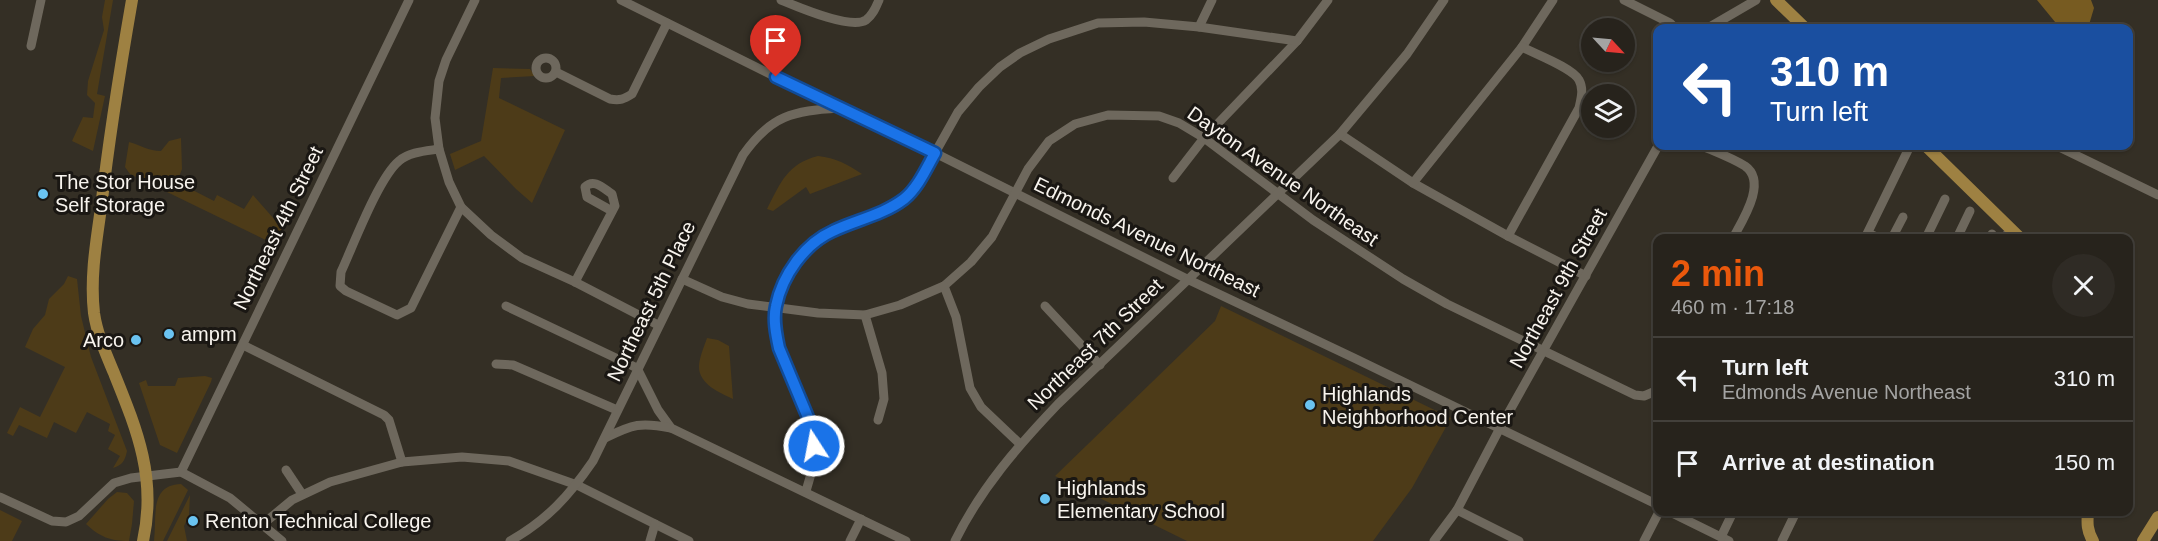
<!DOCTYPE html>
<html lang="en">
<head>
<meta charset="utf-8">
<style>
  body { margin:0; font-family:Arial,sans-serif; background:#2f2b25; color:#f1f3f6; height:100vh; display:flex; flex-direction:column; font-size:22px; white-space:nowrap }
  * { box-sizing:border-box; margin:0 }
  p { font-size:20px; color:#a4a4a3 }
  .icon { flex:none; width:33px; height:33px; fill:none; stroke:currentColor; stroke-width:2; stroke-linecap:round; stroke-linejoin:round }
  .map { position:relative; flex:1; overflow:hidden }
  .details { position:absolute; left:1653px; top:234px; width:480px; height:282px; display:flex; flex-direction:column; background:#27231c; border-radius:12px; box-shadow:0 2px 4px #0004,0 0 0 2px #43403b }
  .details>* { flex:none }
  .guide { position:absolute; left:1653px; top:24px; width:480px; height:126px; border-radius:12px; box-shadow:0 2px 4px #0004,0 0 0 2px #43403b; background:#1a4fa0; color:#fff; overflow:hidden }
  .needle { width:39px; rotate:116deg }
  .controls { position:absolute; left:1581px; top:18px; display:grid; gap:12px }
  .controls a { display:grid; place-items:center; width:54px; height:54px; border-radius:50%; background:#27231c; box-shadow:0 2px 4px #0004,0 0 0 2px #43403b; font-size:30px }
  .pin { position:absolute; display:grid; place-items:center; width:51px; height:51px; color:#fff; margin:-62px -26px; border-radius:50% 50% 50% 0; rotate:-45deg; box-shadow:0 0 6px #0007 }
  .pin .icon { rotate:45deg }
  .me { position:absolute; width:66px; margin:-33px; rotate:349deg; stroke-linejoin:round; filter:drop-shadow(0 0 4px #0008) }
  .turn { display:flex; align-items:center; gap:21px; height:126px; padding:0 18px; font-size:27px }
  .turn .icon { width:78px; height:78px; stroke-width:2.5 }
  .turn b { display:block; font-size:42px; line-height:51px }
  .round { display:grid; place-items:center; flex:none; width:63px; height:63px; border-radius:32px; background:#2f2b25 }
  .summary { display:flex; align-items:center; justify-content:space-between; height:102px; padding:0 18px }
  h1 { font-size:36px; font-weight:700; line-height:45px; color:#ea580c }
  ul { padding:0; list-style:none }
  li { display:flex; align-items:center; gap:18px; height:84px; padding:0 18px; border-top:2px solid #43403b }
  li div { flex:1 }
  li b { display:block; font-size:22px }
  li em { font-style:normal }
  .map>svg:first-child { display:block }
  .green { fill:#4d3b18 }
  .forest { fill:#775b21 }
  .lines { fill:none; stroke-linecap:round; stroke-linejoin:round }
  .minor { stroke:#6e685d; stroke-width:9 }
  .major { stroke:#9e8142; stroke-width:12 }
  .route-casing { stroke:#114b97; stroke-width:15 }
  .route { stroke:#1a73e8; stroke-width:10 }
  .poi-dot { fill:#6ac3f1; stroke:#1a1713; stroke-width:2 }
  .labels { text-anchor:middle; stroke-width:6; stroke-linejoin:round; paint-order:stroke }
  .street-label { font-size:20px; fill:#f8f4ee; stroke:#1a1713 }
  .poi-label { font-size:20px; fill:#f8f4ee; stroke:#1a1713; text-anchor:start }
</style>
</head>
<body>
<div class="map">
<svg width="2158" height="541" viewBox="0 0 2158 541">
  <rect width="100%" height="100%" fill="#342f25"/>
  <!-- green -->
  <g class="green">
    <polygon points="105,0 113,0 97,94 105,96 93,151 72,141 83,117 93,118 95,103 87,95 88,81 104,30 102,17"/>
    <polygon points="493,68 530,69 535,76 501,78 499,98 565,130 532,203 516,189 484,156 455,170 450,154 481,141"/>
    <path d="M181,138l1,31 -5,13 37,19 3,-6 27,14 9,-14 29,33 -8,16 -144,-70 -5,-7 4,-25c12,3 19,9 32,9l8,-10z"/>
    <path d="M818,156c18,2 29,8 44,18l-52,20 -4,-7 -33,24 -6,-2c14,-27 20,-45 51,-53z"/>
    <path d="M68,276l9,3 4,37 10,41 36,94c-2,9 -4,14 -14,17l7,-12 -12,-7 7,-14 -7,-4 2,-7 -23,-12 -11,21 -22,-11 -7,16 -28,-13 -6,11 -6,-3 13,-26 20,10 25,-50 -40,-20 8,-18 12,-14 4,-16 15,-15z"/>
    <polygon points="1221,306 1451,418 1412,488 1373,541 1187,541 1055,476 1215,321"/>
    <path d="M707,338l11,2 11,6 4,53c-13,-6 -34,-15 -34,-32 0,-9 5,-20 8,-29z"/>
    <polygon points="205,376 212,378 211,382 177,453 160,445 139,383 146,380 148,386 175,386 178,378"/>
    <path d="M181,484l7,6 -25,51h-9c3,-24 -5,-56 27,-57z"/>
    <path d="M117,492l10,1 7,8 -2,23 -3,17c-19,0 -29,-4 -43,-17l22,-25z"/>
    <polygon points="190,495 189,515 184,526 187,541 167,541"/>
    <polygon points="0,510 22,521 12,541 0,541"/>
  </g>
  <!-- forest -->
  <polygon class="forest" points="2037,0 2091,0 2094,8 2088,28 2060,28"/>
  <g class="lines">
    <!-- minor -->
    <g class="minor">
      <polyline points="475,0 446,60 439,81 435,118 439,149 449,182 461,207 491,235 522,258 575,282 658,325"/>
      <polyline points="621,0 776,77 935,153 1187,279 1354,358 1658,505"/>
      <path d="M781,0c17,7 70,30 85,20 7,-5 10,-13 13,-20"/>
      <polyline points="1624,0 1670,23 1675,28"/>
      <polyline points="1199,27 1212,0"/>
      <polyline points="1708,28 1756,0"/>
      <polyline points="31,46 41,0"/>
      <circle cx="546" cy="68" r="10"/>
      <path d="M556,72l54,27c10,2 14,0 22,-5l35,-71"/>
      <polyline points="1340,134 1413,183 1508,236 1586,276"/>
      <path d="M1702,146c14,6 30,12 43,20 23,16 -3,55 -12,72"/>
      <polyline points="2057,146 2158,195"/>
      <path d="M439,149c-13,2 -30,3 -40,12 -20,16 -46,85 -58,111l-1,14 6,5 51,24 14,-7 50,-101"/>
      <polyline points="1173,178 1204,138 1297,41 1328,0"/>
      <polyline points="1413,183 1522,47 1553,0"/>
      <polyline points="1868,233 1879,238"/>
      <path d="M1508,236l71,-128c2,-9 5,-19 0,-28 -6,-12 -44,-26 -57,-33"/>
      <polyline points="1865,238 1910,146"/>
      <polyline points="1892,238 1903,217"/>
      <polyline points="1926,238 1945,199"/>
      <polyline points="1957,238 1970,211"/>
      <polyline points="1990,238 1992,234"/>
      <polyline points="2005,238 2010,229"/>
      <polyline points="682,279 722,297 748,304 818,313 865,315 900,305 944,286 971,262 992,237 1028,169 1049,141 1075,124 1108,115 1159,116 1179,123 1204,138 1313,220 1403,279 1447,304 1635,395 1644,396 1658,390"/>
      <path d="M575,282l40,-76 -3,-12c-9,-6 -18,-16 -27,-7l2,10 25,14"/>
      <polyline points="944,286 956,317 970,388 981,407 1020,444"/>
      <polyline points="506,306 637,368 658,410 671,428 906,541"/>
      <polyline points="1045,306 1100,365"/>
      <polyline points="865,315 882,373 884,399 878,420"/>
      <polyline points="243,345 384,415 389,420 402,462"/>
      <polyline points="496,364 513,365 617,410"/>
      <path d="M605,438c28,-14 36,-16 66,-10"/>
      <polyline points="286,470 302,494"/>
      <polyline points="181,472 409,0"/>
      <polyline points="806,491 813,467 812,427 779,348 775,326 775,307 787,277 793,266 807,250 831,232 886,210 906,198 935,153 958,112 979,87 1000,67 1020,53 1049,39 1098,23 1144,22 1199,27 1297,41"/>
      <polyline points="0,497 52,521 66,522 79,516 114,483 131,478 181,472 230,498 282,541"/>
      <polyline points="1457,510 1519,541"/>
      <polyline points="1670,512 1729,541"/>
      <polyline points="263,524 292,500 330,482 402,462 462,457 509,461 577,485 689,541"/>
      <polyline points="1721,537 1733,512"/>
      <path d="M510,541c37,-21 59,-45 83,-80l150,-306c28,-40 50,-44 96,-47"/>
      <polyline points="650,541 655,524"/>
      <polyline points="850,541 861,519"/>
      <path d="M955,541c26,-53 63,-95 103,-137l282,-270 67,-80 37,-54"/>
      <polyline points="1434,541 1457,510 1500,428 1658,146"/>
      <polyline points="1644,541 1659,512"/>
      <polyline points="1782,541 1796,512"/>
    </g>
    <!-- major -->
    <g class="major">
      <path d="M132,0c-12,69 -23,138 -31,208 -5,35 -11,70 -7,105 3,21 12,41 20,60 23,57 43,105 29,168"/>
      <polyline points="1776,0 1805,28"/>
      <polyline points="1926,146 2020,238"/>
      <path d="M2088,512c-1,11 -1,19 5,29"/>
      <polyline points="2143,541 2158,517"/>
    </g>
  </g>
  <g class="lines">
    <!-- route casing -->
    <g class="route-casing">
      <path id="route" d="M776,77l159,76c-8,14 -17,35 -31,46 -21,16 -48,21 -71,32 -29,13 -51,45 -57,75 -3,13 0,28 3,42l33,79 2,19"/>
    </g>
    <!-- route -->
    <use href="#route" class="route"/>
  </g>
  <!-- markers -->
  <g class="poi-dot">
    <circle cx="43" cy="194" r="6"/>
    <circle cx="169" cy="334" r="6"/>
    <circle cx="136" cy="340" r="6"/>
    <circle cx="1310" cy="405" r="6"/>
    <circle cx="1045" cy="499" r="6"/>
    <circle cx="193" cy="521" r="6"/>
  </g>
  <g class="labels">
    <!-- street labels -->
    <g class="street-label">
      <text transform="translate(1283 176) rotate(35)" y="7">Dayton Avenue Northeast</text>
      <text transform="translate(278 228) rotate(-64)" y="7">Northeast 4th Street</text>
      <text transform="translate(1147 237) rotate(26)" y="7">Edmonds Avenue Northeast</text>
      <text transform="translate(1558 288) rotate(-61)" y="7">Northeast 9th Street</text>
      <text transform="translate(651 301) rotate(-64)" y="7">Northeast 5th Place</text>
      <text transform="translate(1095 344) rotate(-44)" y="7">Northeast 7th Street</text>
    </g>
    <!-- poi labels -->
    <g class="poi-label">
      <text x="55" y="189">The Stor House<tspan x="55" dy="23">Self Storage</tspan></text>
      <text x="181" y="341">ampm</text>
      <text x="124" y="347" text-anchor="end">Arco</text>
      <text x="1322" y="401">Highlands<tspan x="1322" dy="23">Neighborhood Center</tspan></text>
      <text x="1057" y="495">Highlands<tspan x="1057" dy="23">Elementary School</tspan></text>
      <text x="205" y="528">Renton Technical College</text>
    </g>
  </g>
</svg>
<div class="controls">
<a><svg class="needle" viewBox="-14 -14 28 28"><path d="M0-13l5 13h-10z" fill="#e53935"/><path d="M0 13l5-13h-10z" fill="#a4a4a3"/></svg></a>
<a><svg class="icon" aria-label="layers" viewBox="0 0 24 24"><path d="M12 4l9 5-9 5-9-5zM3 14l9 5 9-5"/></svg></a>
</div>
<div class="pin" style="left:776px;top:77px;background:#d93025"><svg class="icon" aria-label="arrive" viewBox="0 0 24 24"><path d="M6 21V4h12l-3 4 3 4H6"/></svg></div>
<svg class="me" style="left:814px;top:446px" viewBox="-20 -20 40 40"><circle r="17" fill="#1a73e8" stroke="#fff" stroke-width="3"/><path d="M0-11L8 9 0 5-8 9z" fill="#fff"/></svg>
<div class="guide">
<div class="turn"><svg class="icon" aria-label="left" viewBox="0 0 24 24"><path d="M17 20v-9H6M10 6l-5 5 5 5"/></svg><div><b>310 m</b>Turn left</div></div>
</div>
<section class="details">
<div class="summary"><div><h1>2 min</h1><p>460 m · 17:18</p></div><a class="round"><svg class="icon" aria-label="close" viewBox="0 0 24 24"><path d="M6 6l12 12M18 6L6 18"/></svg></a></div>
<ul>
<li><svg class="icon" aria-label="left" viewBox="0 0 24 24"><path d="M17 20v-9H6M10 6l-5 5 5 5"/></svg><div><b>Turn left</b><p>Edmonds Avenue Northeast</p></div><em>310 m</em></li>
<li><svg class="icon" aria-label="arrive" viewBox="0 0 24 24"><path d="M6 21V4h12l-3 4 3 4H6"/></svg><div><b>Arrive at destination</b></div><em>150 m</em></li>
</ul>
</section>
</div>
</body>
</html>
